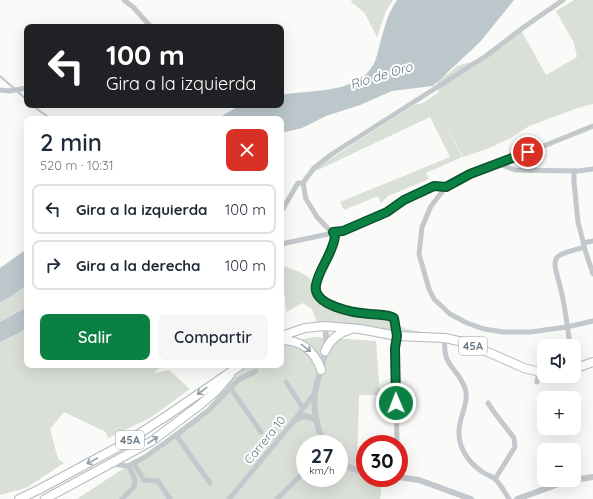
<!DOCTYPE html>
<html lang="es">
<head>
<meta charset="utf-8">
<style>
  body { margin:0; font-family:Quicksand,sans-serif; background:#f6f6f7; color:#1f2937; height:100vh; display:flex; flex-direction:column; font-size:15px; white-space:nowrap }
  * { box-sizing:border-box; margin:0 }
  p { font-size:13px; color:#747a83 }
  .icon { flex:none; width:22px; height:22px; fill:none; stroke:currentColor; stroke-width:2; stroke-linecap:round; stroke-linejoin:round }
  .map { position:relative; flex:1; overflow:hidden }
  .side { position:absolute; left:24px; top:116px; width:260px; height:252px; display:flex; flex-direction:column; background:#fff; border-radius:8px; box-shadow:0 4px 16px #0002 }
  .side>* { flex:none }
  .guide { position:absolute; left:24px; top:24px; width:260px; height:84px; border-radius:8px; box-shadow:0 4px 16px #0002; background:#202124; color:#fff; overflow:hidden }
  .buttons { position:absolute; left:537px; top:339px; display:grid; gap:8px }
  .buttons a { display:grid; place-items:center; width:44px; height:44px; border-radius:8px; background:#fff; box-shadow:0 4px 16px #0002; font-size:20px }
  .speed { position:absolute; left:296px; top:435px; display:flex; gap:8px; font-size:20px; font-weight:700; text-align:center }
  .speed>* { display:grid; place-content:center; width:52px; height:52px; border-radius:50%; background:#fff; box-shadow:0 4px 16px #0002; line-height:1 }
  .speed small { font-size:10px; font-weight:400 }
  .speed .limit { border:6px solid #d22; background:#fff; color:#111 }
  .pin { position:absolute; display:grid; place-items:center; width:34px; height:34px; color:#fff; margin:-17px; border:2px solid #fff; border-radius:50%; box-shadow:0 1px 4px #0007 }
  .me { position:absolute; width:44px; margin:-22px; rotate:359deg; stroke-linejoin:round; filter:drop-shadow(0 0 3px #0008) }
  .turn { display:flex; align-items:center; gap:14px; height:84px; padding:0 16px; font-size:18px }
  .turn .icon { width:52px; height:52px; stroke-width:2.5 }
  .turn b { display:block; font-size:28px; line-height:34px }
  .round { display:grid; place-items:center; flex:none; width:42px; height:42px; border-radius:8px; background:#f6f6f7 }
  .head { display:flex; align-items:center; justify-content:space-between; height:68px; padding:0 16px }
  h1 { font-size:24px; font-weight:600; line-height:30px }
  .cta { display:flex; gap:8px; margin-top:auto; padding:8px 16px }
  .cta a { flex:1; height:46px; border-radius:8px; background:#0b8043; color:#fff; font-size:16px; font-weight:600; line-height:46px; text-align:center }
  .cta a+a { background:#f6f6f7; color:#1f2937 }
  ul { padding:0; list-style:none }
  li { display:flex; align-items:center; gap:12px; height:50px; margin:0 8px 6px; padding:0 8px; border:2px solid #e0e1e3; border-radius:8px }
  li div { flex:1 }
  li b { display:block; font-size:15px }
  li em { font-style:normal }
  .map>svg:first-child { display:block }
  .green { fill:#dadfd7; fill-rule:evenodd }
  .water { fill:#bbc7cb }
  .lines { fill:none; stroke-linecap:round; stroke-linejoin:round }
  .stream { stroke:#bbc7cb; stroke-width:2 }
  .trunk-casing { stroke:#b4b9bd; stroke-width:10 }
  .minor { stroke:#c3c8cc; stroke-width:5 }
  .tertiary { stroke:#c3c8cc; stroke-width:6 }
  .trunk { stroke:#fff; stroke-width:8 }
  .oneway { stroke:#939fa8 }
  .route-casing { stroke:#07532c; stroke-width:10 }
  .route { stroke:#0b8043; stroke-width:7 }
  .labels { text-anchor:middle; stroke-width:4; stroke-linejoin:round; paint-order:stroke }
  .shield { fill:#fff; stroke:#939fa8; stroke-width:1 }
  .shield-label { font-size:11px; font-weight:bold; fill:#657683 }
  .street-label { font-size:12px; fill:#657683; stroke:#fff }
  .water-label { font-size:13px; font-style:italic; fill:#60757c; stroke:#fff }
</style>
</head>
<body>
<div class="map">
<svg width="593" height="499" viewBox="0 0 593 499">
  <rect width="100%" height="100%" fill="#fafaf8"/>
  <!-- green -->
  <g class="green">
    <polygon points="352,0 393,0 386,11 377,37 364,12 351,2"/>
    <polygon points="574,0 593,0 593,104 578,108 529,126 511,138 487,149 463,157 443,119 462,157 426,173 429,179 388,196 381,203 378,196 344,210 340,202 450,157 430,117 301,178 414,105 423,103 439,92 436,80 448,74 457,66 485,58 521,30 546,75 577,57 574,43 556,11"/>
    <path d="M281,265c7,3 25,8 29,14 10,11 -1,17 16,26l58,12 22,12 38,7 -47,-1 -80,-12 -5,-14 -9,-6 -17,9 -1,-16 -4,-2z"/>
    <polygon points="27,285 27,307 0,322 0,302 10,297"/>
    <polygon points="27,327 27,365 163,365 154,373 169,370 190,389 150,418 108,438 106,432 64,412 50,429 58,459 64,463 26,488 0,495 0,342 19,333"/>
    <path d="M316,337l60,4 4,54h-21l-2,73 8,1v9h18l-3,21h-303l70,-46 59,-44 30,-34 14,-10h31v-23zM305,444h34v34h-34z"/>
  </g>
  <!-- water -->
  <g class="water">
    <path d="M397,0h117l-34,42 -47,44 -41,5 -32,14 -34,11 -24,12 -21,5v-14h-64l23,-14h41v-10c32,-6 86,0 96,-40 5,-18 9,-40 20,-55z"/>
    <polygon points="27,249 27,285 10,297 0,302 0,268"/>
    <polygon points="27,307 27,327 19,333 0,342 0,322"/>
  </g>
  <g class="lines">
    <!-- stream -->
    <g class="stream">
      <polyline points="0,76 27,100"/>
      <polyline points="32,105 41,112 52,119"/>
    </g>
    <!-- trunk casing -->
    <g class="trunk-casing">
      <g id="trunk">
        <polyline points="281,336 305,328 324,326 360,329 397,336 445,338 463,342 497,356 524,368 544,373"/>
        <path d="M281,340c20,0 34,11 40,30"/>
        <path d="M325,351c5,-11 13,-18 24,-21"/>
        <polyline points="574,369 593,362"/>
        <polyline points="19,499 38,490 120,446 165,417 241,365"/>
        <polyline points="45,499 152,441 201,404 217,390 230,375"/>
      </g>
    </g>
    <!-- minor -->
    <g class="minor">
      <polyline points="124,0 133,7 151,27"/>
      <polyline points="0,90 9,91 27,88"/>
      <polyline points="593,126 499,164 470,174 446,187 431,206 422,227 419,254 429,289 434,299 450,314 467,323 484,329 503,332 530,332 567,327 593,321"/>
      <polyline points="499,164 515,170 578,171 593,169"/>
      <polyline points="574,171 574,182 578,222 586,253 593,274"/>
      <path d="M303,183l3,16 5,8 6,10 18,19c-2,18 -16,31 -19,49 -4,21 39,27 54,29 8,1 18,0 24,4l3,18 -2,12 2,96"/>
      <polyline points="281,212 298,183 303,183 314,168 332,154 486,56 524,27 563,0"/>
      <polyline points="583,243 593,241"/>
      <polyline points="281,244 343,231 387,212 404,200 434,187 446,187"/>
      <path d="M445,338c-3,29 11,27 20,50 5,15 -7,30 -6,45 0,17 11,31 25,40 3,2 8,3 11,6 5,4 10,14 14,20"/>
      <path d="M570,346c-3,-22 -5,-45 -12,-67 -1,-6 -5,-14 -2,-20 3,-7 21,-9 28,-12"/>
      <polyline points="286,382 303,408"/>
      <polyline points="537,382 539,372"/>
      <polyline points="230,387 261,432"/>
      <polyline points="488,403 494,412 514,438 515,447 495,479"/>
      <polyline points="176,435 210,483"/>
      <polyline points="112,464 128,466 131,470 135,480 134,487 122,499"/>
      <polyline points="134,464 144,480 158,481 170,499"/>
      <polyline points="128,466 145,457 179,433 209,410 233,385 240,379 256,371"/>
      <polyline points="229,499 289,427 315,393"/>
      <polyline points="277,499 305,471"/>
    </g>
    <!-- tertiary -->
    <g class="tertiary">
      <path d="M324,326c8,22 -6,45 -9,67 -2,12 0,23 3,34 2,6 4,12 7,17"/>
      <path d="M294,421c7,-7 16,-6 23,1"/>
      <polyline points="339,460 349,467 365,473"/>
      <polyline points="399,477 419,480 471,499"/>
      <polyline points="574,480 593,477"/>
      <polyline points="517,499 564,482 572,480"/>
    </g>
    <!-- trunk -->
    <use href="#trunk" class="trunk"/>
  </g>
  <!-- one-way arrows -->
  <defs><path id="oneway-shaft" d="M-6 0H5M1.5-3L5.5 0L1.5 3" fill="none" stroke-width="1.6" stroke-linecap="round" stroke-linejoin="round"/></defs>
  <g class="oneway">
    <use href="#oneway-shaft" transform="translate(306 348) rotate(37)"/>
    <use href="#oneway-shaft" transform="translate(202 391) rotate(143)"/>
    <use href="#oneway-shaft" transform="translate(153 440) rotate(-33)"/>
    <use href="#oneway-shaft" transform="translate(92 461) rotate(152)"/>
  </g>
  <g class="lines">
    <!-- route casing -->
    <g class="route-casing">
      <path id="route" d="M396,403l-1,-55 2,-12 -3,-18c-7,-4 -16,-3 -24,-4 -15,-1 -58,-8 -54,-29 3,-17 17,-31 19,-49l-2,-4 10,-1 44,-19 17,-12 30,-14 12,1 24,-13 58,-22"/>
    </g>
    <!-- route -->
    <use href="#route" class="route"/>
  </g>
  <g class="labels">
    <!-- shield labels -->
    <g class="shield">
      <rect x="459" y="337" width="28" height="18" rx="3"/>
      <rect x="116" y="431" width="28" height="18" rx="3"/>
    </g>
    <g class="shield-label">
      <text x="473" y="350">45A</text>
      <text x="130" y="444">45A</text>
    </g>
    <!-- street labels -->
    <g class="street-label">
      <text transform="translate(265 440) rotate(-51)" y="4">Carrera 10</text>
    </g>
    <!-- water labels -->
    <g class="water-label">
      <text transform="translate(381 75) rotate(-17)" y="5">Río de Oro</text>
    </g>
  </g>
</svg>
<div class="buttons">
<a><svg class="icon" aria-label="sound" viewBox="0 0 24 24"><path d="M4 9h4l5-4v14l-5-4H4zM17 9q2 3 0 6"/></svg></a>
<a>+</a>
<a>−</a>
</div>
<div class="speed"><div>27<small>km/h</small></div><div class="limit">30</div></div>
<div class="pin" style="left:528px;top:152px;background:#d93025"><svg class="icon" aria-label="arrive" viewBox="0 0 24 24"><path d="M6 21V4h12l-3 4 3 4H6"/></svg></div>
<svg class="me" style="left:396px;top:403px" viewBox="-20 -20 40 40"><circle r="17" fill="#0b8043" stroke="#fff" stroke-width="3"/><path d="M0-11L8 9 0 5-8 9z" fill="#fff"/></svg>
<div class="guide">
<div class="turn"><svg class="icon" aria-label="left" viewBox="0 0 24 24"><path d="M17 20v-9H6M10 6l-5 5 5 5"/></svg><div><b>100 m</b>Gira a la izquierda</div></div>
</div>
<section class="side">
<div class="head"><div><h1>2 min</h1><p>520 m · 10:31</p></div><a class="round" style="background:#d93025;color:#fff"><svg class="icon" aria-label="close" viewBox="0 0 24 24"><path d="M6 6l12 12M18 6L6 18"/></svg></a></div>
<ul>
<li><svg class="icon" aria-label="left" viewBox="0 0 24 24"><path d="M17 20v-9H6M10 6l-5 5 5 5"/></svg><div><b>Gira a la izquierda</b></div><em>100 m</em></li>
<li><svg class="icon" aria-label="right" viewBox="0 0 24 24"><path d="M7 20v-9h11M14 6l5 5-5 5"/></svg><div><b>Gira a la derecha</b></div><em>100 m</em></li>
</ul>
<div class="cta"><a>Salir</a><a>Compartir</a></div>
</section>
</div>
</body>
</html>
